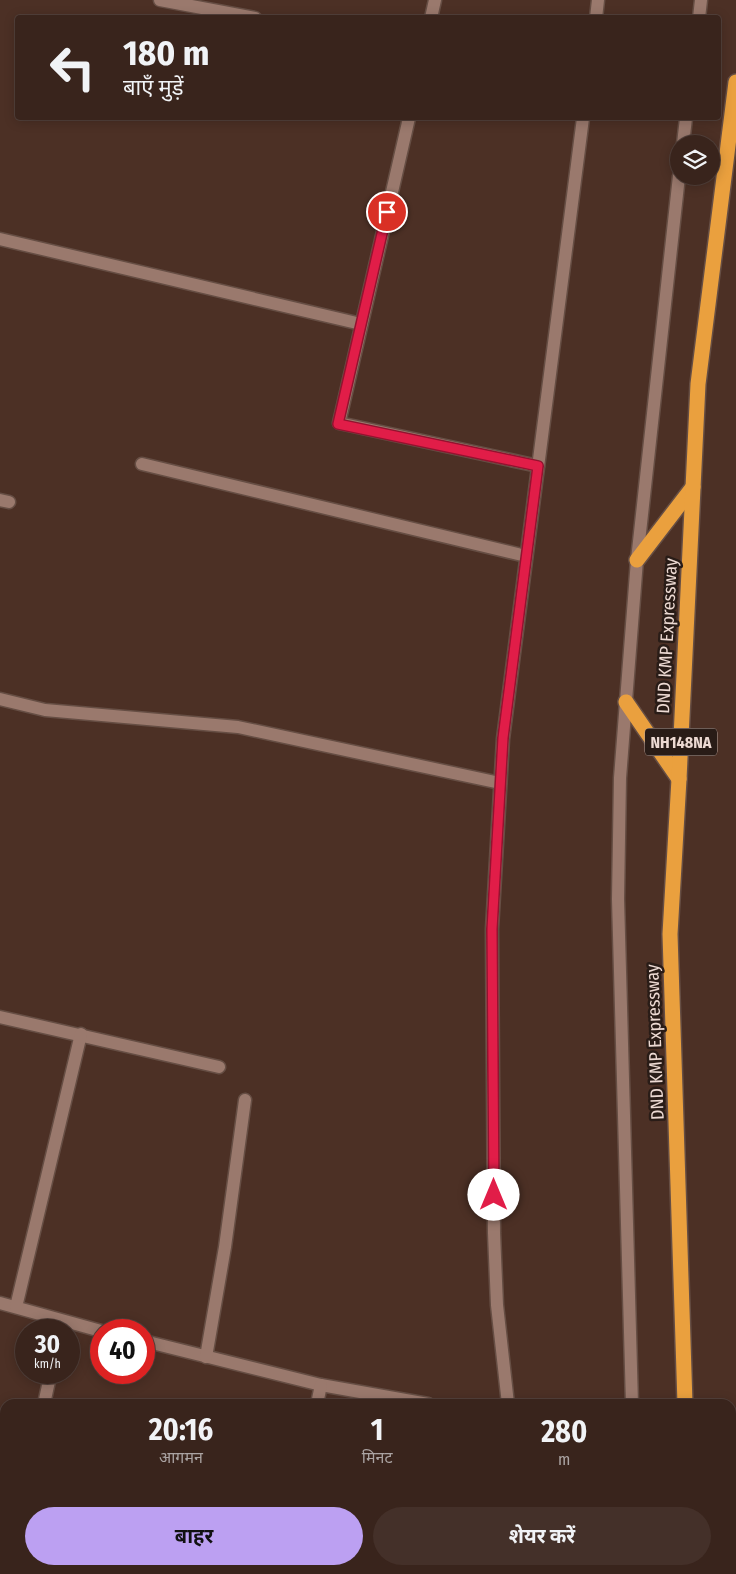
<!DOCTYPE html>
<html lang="hi">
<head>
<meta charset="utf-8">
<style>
  body { margin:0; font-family:"Fira Sans Condensed","Noto Sans Devanagari",sans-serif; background:#443029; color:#f1f3f6; height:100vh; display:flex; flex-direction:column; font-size:19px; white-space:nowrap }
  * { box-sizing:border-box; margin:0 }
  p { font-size:16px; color:#aba4a3 }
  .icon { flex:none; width:28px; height:28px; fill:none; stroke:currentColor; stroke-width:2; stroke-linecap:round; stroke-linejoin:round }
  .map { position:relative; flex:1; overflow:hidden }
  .panel { position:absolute; left:0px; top:1399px; width:736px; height:176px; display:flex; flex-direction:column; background:#39241c; border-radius:15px 15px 0 0; box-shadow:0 2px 12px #0003,0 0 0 1px #53413b }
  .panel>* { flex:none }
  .guide { position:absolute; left:15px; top:15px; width:706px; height:105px; border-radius:5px; box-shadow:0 2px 12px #0003,0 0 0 1px #53413b; background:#39241c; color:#f1f3f6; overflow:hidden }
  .fabs { position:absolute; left:670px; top:135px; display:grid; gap:10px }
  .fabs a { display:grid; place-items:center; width:50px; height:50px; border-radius:50%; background:#39241c; box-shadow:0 2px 12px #0003,0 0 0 1px #53413b; font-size:25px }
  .speed { position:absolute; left:15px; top:1319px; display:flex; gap:10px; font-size:25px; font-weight:700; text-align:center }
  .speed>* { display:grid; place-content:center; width:65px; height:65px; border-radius:50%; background:#39241c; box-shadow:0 2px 12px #0003,0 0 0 1px #53413b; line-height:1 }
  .speed small { font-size:12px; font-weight:400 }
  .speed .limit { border:8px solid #d22; background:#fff; color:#111 }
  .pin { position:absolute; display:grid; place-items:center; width:42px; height:42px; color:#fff; margin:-21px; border:2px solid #fff; border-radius:50%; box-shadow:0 1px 5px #0007 }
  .me { position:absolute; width:55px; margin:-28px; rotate:0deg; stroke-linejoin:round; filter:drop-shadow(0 0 4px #0008) }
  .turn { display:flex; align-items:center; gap:18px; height:105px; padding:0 25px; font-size:22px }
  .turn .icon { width:65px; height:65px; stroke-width:2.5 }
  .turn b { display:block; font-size:35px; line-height:42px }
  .eta { display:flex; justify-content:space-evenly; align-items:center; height:85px; text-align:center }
  .eta b { font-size:30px; font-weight:700; line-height:35px }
  .cta { display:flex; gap:10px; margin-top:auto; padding:10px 25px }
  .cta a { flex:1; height:58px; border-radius:30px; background:#bca0f2; color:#111; font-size:20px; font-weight:700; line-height:58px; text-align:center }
  .cta a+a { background:#443029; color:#f1f3f6 }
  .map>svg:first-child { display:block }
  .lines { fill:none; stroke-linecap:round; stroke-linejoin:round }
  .minor-casing { stroke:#664e44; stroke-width:15 }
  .highway-casing { stroke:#664e44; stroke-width:18 }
  .minor { stroke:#9a796d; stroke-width:12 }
  .highway { stroke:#eaa03e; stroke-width:15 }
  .route-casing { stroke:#92132f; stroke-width:12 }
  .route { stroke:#e11d48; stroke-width:9 }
  .labels { text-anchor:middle; stroke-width:5; stroke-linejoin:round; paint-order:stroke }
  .shield { fill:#291c17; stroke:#b2a19b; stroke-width:1 }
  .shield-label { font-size:16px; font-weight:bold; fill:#eddad3 }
  .street-label { font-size:18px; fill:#eddad3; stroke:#291c17 }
</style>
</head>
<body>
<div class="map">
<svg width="736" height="1574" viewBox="0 0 736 1574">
  <rect width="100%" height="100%" fill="#4c3025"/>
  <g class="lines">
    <!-- minor casing -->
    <g class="minor-casing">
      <g id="minor">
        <polyline points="160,0 255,18"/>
        <polyline points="431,18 435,0"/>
        <polyline points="596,18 598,0"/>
        <polyline points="699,18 701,0"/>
        <polyline points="409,118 339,423 538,466"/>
        <polyline points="683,144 686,118"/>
        <polyline points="0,239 361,324"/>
        <polyline points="142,464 526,556"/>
        <polyline points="0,500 9,502"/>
        <polyline points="0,699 45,710 238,727 500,783"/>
        <polyline points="0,1017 219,1067"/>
        <polyline points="0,1303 101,1331"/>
        <polyline points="16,1307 81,1034"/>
        <polyline points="144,1341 321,1385 428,1404"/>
        <polyline points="206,1357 225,1247 245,1100"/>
        <polyline points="44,1404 51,1372"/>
        <polyline points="317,1404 321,1385"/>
        <polyline points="508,1404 497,1305 494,1233 492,929 503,739 583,118"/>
        <polyline points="632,1404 618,899 620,778 637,560 679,176"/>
        <polyline points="10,1570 27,1574"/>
        <polyline points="520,1570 520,1574"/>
        <polyline points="640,1570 640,1574"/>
        <polyline points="280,1574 281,1570"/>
        <polyline points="377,1574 378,1570"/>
      </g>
    </g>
    <!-- highway casing -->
    <g class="highway-casing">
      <g id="highway">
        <polyline points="637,560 693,487"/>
        <polyline points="626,702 679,779"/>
        <polyline points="685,1404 670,934 679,779 698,384 736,82"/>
        <polyline points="692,1570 693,1574"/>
      </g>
    </g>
    <!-- minor -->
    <use href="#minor" class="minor"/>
    <!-- highway -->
    <use href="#highway" class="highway"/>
  </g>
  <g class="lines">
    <!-- route casing -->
    <g class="route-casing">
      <polyline id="route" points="387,212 338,424 538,466 503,738 492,929 494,1195"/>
    </g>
    <!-- route -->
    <use href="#route" class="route"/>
  </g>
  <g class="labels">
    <!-- shield labels -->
    <rect class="shield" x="645" y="728.5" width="72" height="27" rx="4"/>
    <g class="shield-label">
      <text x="681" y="748">NH148NA</text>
    </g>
    <!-- street labels -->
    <g class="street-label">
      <text transform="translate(667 636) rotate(-87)" y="6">DND KMP Expressway</text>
      <text transform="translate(655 1042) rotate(-92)" y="6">DND KMP Expressway</text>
    </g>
  </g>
</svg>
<div class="fabs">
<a><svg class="icon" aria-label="layers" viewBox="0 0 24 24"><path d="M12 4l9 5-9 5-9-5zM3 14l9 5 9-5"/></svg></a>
</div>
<div class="speed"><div>30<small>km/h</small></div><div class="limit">40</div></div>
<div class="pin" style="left:387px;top:212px;background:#d93025"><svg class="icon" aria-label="arrive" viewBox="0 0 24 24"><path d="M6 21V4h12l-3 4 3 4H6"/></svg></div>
<svg class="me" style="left:494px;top:1195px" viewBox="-20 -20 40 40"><circle r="19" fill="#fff"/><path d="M0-13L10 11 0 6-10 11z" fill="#e11d48"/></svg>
<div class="guide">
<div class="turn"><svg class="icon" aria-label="left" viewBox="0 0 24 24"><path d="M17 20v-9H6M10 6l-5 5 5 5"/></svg><div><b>180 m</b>बाएँ मुड़ें</div></div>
</div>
<section class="panel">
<div class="eta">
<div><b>20:16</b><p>आगमन</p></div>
<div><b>1</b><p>मिनट</p></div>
<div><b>280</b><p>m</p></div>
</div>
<div class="cta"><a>बाहर</a><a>शेयर करें</a></div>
</section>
</div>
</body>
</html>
